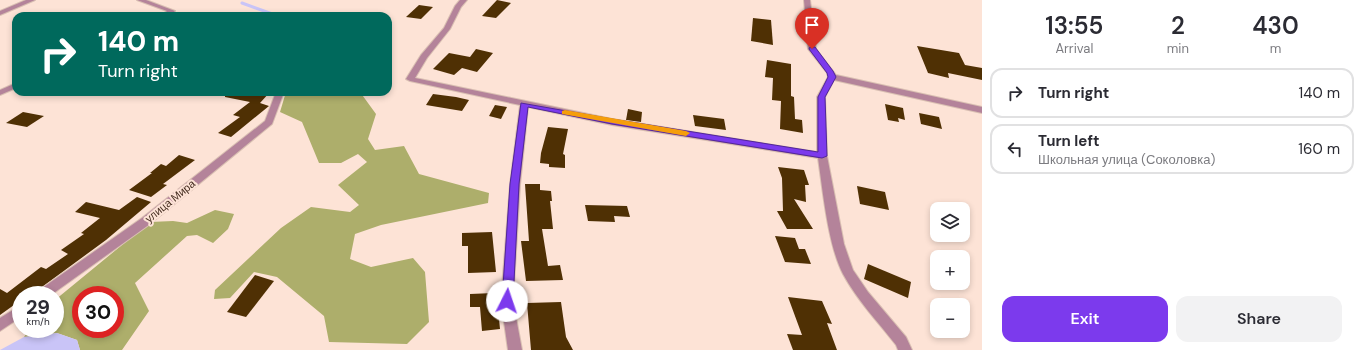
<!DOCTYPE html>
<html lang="en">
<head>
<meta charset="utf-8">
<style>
  body { margin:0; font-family:"DM Sans",sans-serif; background:#f2f2f3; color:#2b2b33; height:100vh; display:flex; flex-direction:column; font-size:15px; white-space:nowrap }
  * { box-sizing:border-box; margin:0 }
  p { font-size:13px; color:#7c7c81 }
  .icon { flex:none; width:22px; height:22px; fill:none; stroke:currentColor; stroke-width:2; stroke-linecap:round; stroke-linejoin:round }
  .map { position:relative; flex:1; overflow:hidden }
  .drawer { display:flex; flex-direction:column; background:#fff; width:380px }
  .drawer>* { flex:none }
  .banner { position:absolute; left:12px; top:12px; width:380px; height:84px; border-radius:12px; box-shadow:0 2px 6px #0003; background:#00695c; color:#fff; overflow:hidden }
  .buttons { position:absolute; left:930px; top:202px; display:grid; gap:8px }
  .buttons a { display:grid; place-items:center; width:40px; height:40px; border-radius:8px; background:#fff; box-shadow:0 2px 6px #0003; font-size:20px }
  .speed { position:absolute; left:12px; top:286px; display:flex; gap:8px; font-size:20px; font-weight:700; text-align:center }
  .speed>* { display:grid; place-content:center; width:52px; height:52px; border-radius:50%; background:#fff; box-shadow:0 2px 6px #0003; line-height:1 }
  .speed small { font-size:10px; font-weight:400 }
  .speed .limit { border:6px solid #d22; background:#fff; color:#111 }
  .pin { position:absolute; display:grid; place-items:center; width:34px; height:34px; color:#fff; margin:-41px -17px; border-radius:50% 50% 50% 0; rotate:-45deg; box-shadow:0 0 4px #0007 }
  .pin .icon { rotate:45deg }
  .me { position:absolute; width:44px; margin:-22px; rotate:4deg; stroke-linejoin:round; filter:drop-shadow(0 0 3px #0008) }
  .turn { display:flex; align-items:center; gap:14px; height:84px; padding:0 20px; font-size:18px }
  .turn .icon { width:52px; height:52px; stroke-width:2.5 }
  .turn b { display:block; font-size:28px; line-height:34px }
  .eta { display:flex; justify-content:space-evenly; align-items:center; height:68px; text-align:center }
  .eta b { font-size:24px; font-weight:600; line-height:28px }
  .cta { display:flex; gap:8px; margin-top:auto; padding:8px 20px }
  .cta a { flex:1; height:46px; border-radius:12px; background:#7c3aed; color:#fff; font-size:16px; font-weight:600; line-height:46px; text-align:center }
  .cta a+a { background:#f2f2f3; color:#2b2b33 }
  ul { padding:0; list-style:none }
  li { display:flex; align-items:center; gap:12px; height:50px; margin:0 8px 6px; padding:0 12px; border:2px solid #e1e1e2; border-radius:12px }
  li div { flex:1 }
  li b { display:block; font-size:15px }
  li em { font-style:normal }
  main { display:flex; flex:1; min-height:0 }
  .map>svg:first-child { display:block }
  .forest { fill:#adae6b; fill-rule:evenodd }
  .water { fill:#c9c4f7 }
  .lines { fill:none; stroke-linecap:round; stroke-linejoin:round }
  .stream { stroke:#c9c4f7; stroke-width:3 }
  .building { fill:#4f3004 }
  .minor-casing { stroke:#d9bfb2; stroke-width:2 }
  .minor { fill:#b4839a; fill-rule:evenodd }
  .route { fill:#7c3aed; stroke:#51269a }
  .slow { fill:#f59e0b }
  .labels { text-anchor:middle; stroke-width:4; stroke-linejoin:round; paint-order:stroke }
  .street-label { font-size:11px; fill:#472f22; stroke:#fde3d6 }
</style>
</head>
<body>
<main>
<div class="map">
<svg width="982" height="350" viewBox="0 0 982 350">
  <rect width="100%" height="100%" fill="#fde3d6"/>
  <!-- forest -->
  <g class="forest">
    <polygon points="286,92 360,92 376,114 368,139 375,150 404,146 419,174 489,193 488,203 381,225 355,234 350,259 371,267 413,258 425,272 429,322 407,344 329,342 324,316 277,277 254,272 230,298 214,299 215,290 281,228 311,207 350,212 359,205 338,185 367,162 358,154 341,163 319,163 302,122 280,112"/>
    <path d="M215,210l19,4 -6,15 -15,14 -16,-8 -10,1 -52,47 14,28 -27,39h-42l-3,-10 -20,-7 -33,4 6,-8h25v-29l95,-78 23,-1 14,2zM81,295h34v34h-34z"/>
  </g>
  <!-- water -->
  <polygon class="water" points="57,333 77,340 80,350 0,350 24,337"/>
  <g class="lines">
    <!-- stream -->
    <polyline class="stream" points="242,3 278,16"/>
  </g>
  <!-- building -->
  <g class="building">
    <polygon points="497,0 511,3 496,18 482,16"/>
    <polygon points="419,5 433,7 421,19 406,17"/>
    <polygon points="753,18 771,20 773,45 751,41"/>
    <polygon points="917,46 959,53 965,65 982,68 982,80 948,73 949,78 928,73"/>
    <polygon points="476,49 493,53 477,72 462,68 454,75 433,69 449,53 470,57"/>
    <polygon points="767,60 791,64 791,96 794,97 795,119 802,120 803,133 780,129 781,101 772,100 773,78 765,77"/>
    <polygon points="225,92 270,92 260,103 269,106 231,137 218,133 240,117 233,115 250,102 225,97"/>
    <polygon points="433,94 456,97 469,100 462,111 426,105"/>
    <polygon points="885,104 903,108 905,120 898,118 899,122 888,120"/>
    <polygon points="495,105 507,107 501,119 489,116"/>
    <polygon points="628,109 642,112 641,122 626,120"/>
    <polygon points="23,112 44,116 27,127 6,123"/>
    <polygon points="919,113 939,117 942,129 921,124"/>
    <polygon points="693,115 724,119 726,130 695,126"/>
    <polygon points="548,127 568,129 563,154 565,155 565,168 549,167 549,164 540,163 541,153"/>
    <polygon points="179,155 195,160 163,184 167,185 151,197 129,190 152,173 150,173 161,164 166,166"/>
    <polygon points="778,167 804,170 809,185 805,185 806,202 794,199 813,229 787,229 777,211 783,211 782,178"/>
    <polygon points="525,184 540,184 540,190 551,191 552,201 550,201 553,229 542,229 548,266 560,265 563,280 526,281 521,241 529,241"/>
    <polygon points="857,186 885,192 889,210 860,204"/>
    <polygon points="137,197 151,202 106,240 31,295 21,295 21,300 0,315 0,289 7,293 41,267 46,269 68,254 61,250 84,234 81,233 100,218 75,212 86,202 119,210"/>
    <polygon points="585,205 627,206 630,217 614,216 615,222 588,221"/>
    <polygon points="492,232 496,272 468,273 468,246 462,246 462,233"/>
    <polygon points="775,236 795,238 799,249 805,249 811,264 785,262"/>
    <polygon points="868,264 911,282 908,298 864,279"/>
    <polygon points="255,275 274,281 246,317 227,312"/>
    <polygon points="494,293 495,310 498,309 500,329 482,331 480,307 470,307 470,294"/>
    <polygon points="788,297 822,301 832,324 827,323 837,350 793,350 787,334 802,335"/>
    <polygon points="561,302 566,337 573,350 531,350 527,303"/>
  </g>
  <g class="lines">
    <!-- minor casing -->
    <g class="minor-casing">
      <g id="minor">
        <polygon points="26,0 35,0 0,15 0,11"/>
        <polygon points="137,0 146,0 175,11 169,16 161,16 167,11"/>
        <path d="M460,0h7l-6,7 -11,22 -23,29 -12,20 197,41 205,33v-55l11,-20 -1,-4 -19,-24 -4,-49h6l6,49 20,26 146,32v6l-148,-33 -9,17 2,59 17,88 9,26 15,22 38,45 6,13h-14l-2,-5c-18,-23 -39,-45 -53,-71 -15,-29 -20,-82 -25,-116l-206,-33 -84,-18 -8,78 -7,116 9,49h-14l-7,-49 9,-116 10,-80 -110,-24 -4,-2 15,-24 23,-27 11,-22z"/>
        <polygon points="16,83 16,88 0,95 0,90"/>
        <polygon points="276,92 284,92 272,124 150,224 51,295 36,295 38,291 142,218 265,121"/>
        <polygon points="21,305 21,317 0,331 0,318"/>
      </g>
    </g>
    <!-- minor -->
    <use href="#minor" class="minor"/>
  </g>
  <!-- route -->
  <polygon class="route" points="810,47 815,47 833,71 836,77 825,97 827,156 822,158 612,124 528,107 519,184 513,301 511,304 507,306 503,304 502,301 510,184 521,103 612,119 818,152 818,97 828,77 827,73 809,49"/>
  <!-- slow -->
  <polygon class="slow" points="565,110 686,131 690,133 686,136 562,114 562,111"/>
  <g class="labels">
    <!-- street labels -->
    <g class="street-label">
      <text transform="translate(170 201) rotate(-39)" y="4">улица Мира</text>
    </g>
  </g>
</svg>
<div class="buttons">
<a><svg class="icon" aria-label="layers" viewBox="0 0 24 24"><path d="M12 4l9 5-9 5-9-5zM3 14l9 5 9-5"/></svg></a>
<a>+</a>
<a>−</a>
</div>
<div class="speed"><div>29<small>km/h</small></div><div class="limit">30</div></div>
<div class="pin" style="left:812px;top:49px;background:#d93025"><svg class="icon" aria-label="arrive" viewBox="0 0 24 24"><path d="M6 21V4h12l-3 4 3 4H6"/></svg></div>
<svg class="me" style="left:507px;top:301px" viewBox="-20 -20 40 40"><circle r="19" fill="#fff"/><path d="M0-13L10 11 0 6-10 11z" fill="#7c3aed"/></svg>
<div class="banner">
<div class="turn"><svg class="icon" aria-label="right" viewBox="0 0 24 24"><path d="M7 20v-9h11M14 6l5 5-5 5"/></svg><div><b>140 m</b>Turn right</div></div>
</div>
</div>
<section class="drawer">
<div class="eta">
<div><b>13:55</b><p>Arrival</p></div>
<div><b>2</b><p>min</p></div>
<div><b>430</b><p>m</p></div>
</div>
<ul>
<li><svg class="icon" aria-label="right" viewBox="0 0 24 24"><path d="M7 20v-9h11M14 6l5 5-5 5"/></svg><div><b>Turn right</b></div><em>140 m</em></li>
<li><svg class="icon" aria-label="left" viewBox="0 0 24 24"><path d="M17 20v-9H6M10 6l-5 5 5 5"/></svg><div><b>Turn left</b><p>Школьная улица (Соколовка)</p></div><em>160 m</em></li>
</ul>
<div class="cta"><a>Exit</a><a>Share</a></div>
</section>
</main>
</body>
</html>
